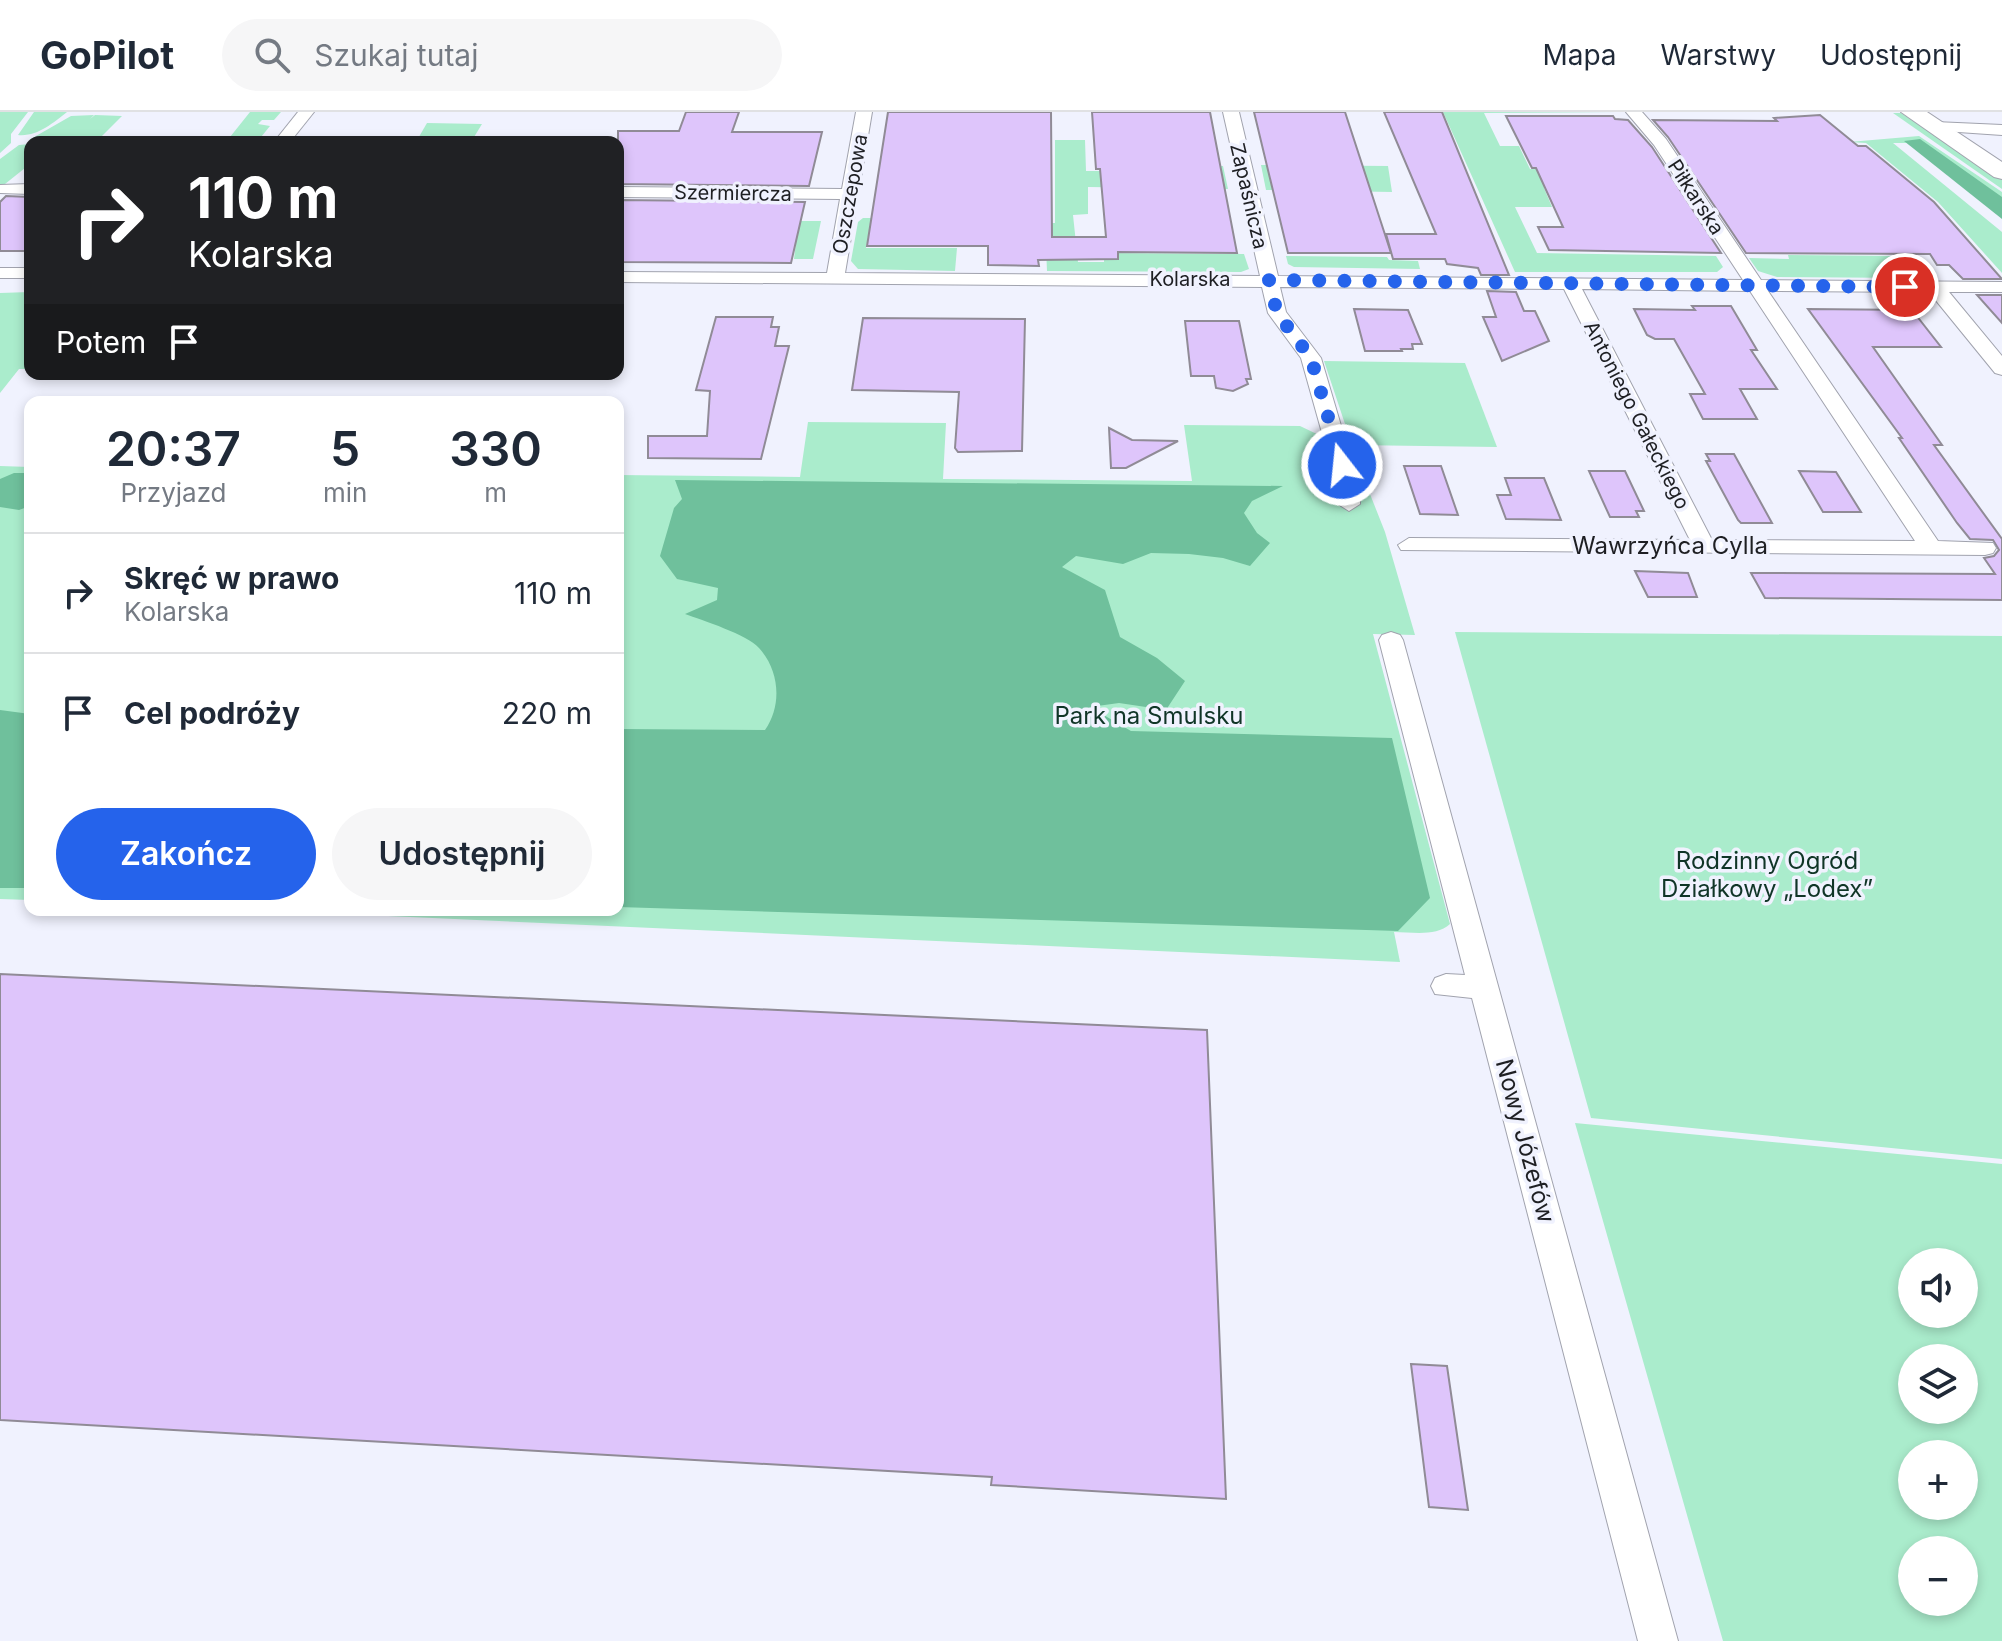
<!DOCTYPE html>
<html lang="pl">
<head>
<meta charset="utf-8">
<style>
  body { margin:0; font-family:Inter,sans-serif; background:#f6f6f7; color:#1f2937; height:100vh; display:flex; flex-direction:column; font-size:30px; white-space:nowrap }
  * { box-sizing:border-box; margin:0 }
  p { font-size:26px; color:#747a83 }
  .icon { flex:none; width:44px; height:44px; fill:none; stroke:currentColor; stroke-width:2; stroke-linecap:round; stroke-linejoin:round }
  .map { position:relative; flex:1; overflow:hidden }
  .drawer { position:absolute; left:24px; top:284px; width:600px; height:520px; display:flex; flex-direction:column; background:#fff; border-radius:16px; box-shadow:0 4px 12px #0003 }
  .drawer>* { flex:none }
  .hud { position:absolute; left:24px; top:24px; width:600px; height:244px; border-radius:16px; box-shadow:0 4px 12px #0003; background:#202124; color:#fff; overflow:hidden }
  .controls { position:absolute; left:1898px; top:1136px; display:grid; gap:16px }
  .controls a { display:grid; place-items:center; width:80px; height:80px; border-radius:50%; background:#fff; box-shadow:0 4px 12px #0003; font-size:40px }
  .pin { position:absolute; display:grid; place-items:center; width:68px; height:68px; color:#fff; margin:-34px; border:4px solid #fff; border-radius:50%; box-shadow:0 2px 8px #0007 }
  .me { position:absolute; width:88px; margin:-44px; rotate:344deg; stroke-linejoin:round; filter:drop-shadow(0 0 6px #0008) }
  .turn { display:flex; align-items:center; gap:28px; height:168px; padding:0 32px; font-size:36px }
  .turn .icon { width:104px; height:104px; stroke-width:2.5 }
  .turn b { display:block; font-size:56px; line-height:68px }
  .then { display:flex; align-items:center; height:76px; padding:0 32px; background:#0003; gap:16px; font-size:30px }
  .eta { display:flex; justify-content:space-evenly; align-items:center; height:136px; text-align:center }
  .eta b { font-size:48px; font-weight:600; line-height:56px }
  .action { display:flex; gap:16px; margin-top:auto; padding:16px 32px }
  .action a { flex:1; height:92px; border-radius:48px; background:#2563eb; color:#fff; font-size:32px; font-weight:600; line-height:92px; text-align:center }
  .action a+a { background:#f6f6f7; color:#1f2937 }
  ul { padding:0; list-style:none }
  li { display:flex; align-items:center; gap:24px; height:120px; padding:0 32px; border-top:2px solid #e0e1e3 }
  li div { flex:1 }
  li b { display:block; font-size:30px }
  li em { font-style:normal }
  header { display:flex; align-items:center; gap:48px; box-sizing:border-box; height:112px; padding:0 40px; background:#fff; border-bottom:2px solid #e0e1e3 }
  header strong { font-size:38px }
  nav { display:flex; gap:44px; margin-inline-start:auto; font-size:28px }
  .search { width:560px; height:72px; background:#f6f6f7; display:flex; align-items:center; gap:20px; box-sizing:border-box; padding:0 28px; border-radius:44px; color:#747a83; font-size:30px }
  .map>svg:first-child { display:block }
  .green { fill:#aaeccc; fill-rule:evenodd }
  .forest { fill:#6fc09c }
  .building { fill:#dec5fb; stroke:#908b96; stroke-width:2 }
  .lines { fill:none; stroke-linecap:round; stroke-linejoin:round }
  .minor-casing { stroke:#a1a3ae; stroke-width:2 }
  .secondary-casing { stroke:#a1a3ae; stroke-width:2 }
  .minor { fill:#fff; fill-rule:evenodd }
  .secondary { fill:#fff; fill-rule:evenodd }
  .route { stroke:#2563eb; stroke-width:14; stroke-dasharray:0 25.2 }
  .labels { text-anchor:middle; stroke-width:7; stroke-linejoin:round; paint-order:stroke }
  .far-street-label { font-size:20px; fill:#1e1f23; stroke:#f0f2fe }
  .street-label { font-size:24px; fill:#1e1f23; stroke:#f0f2fe }
  .park-label { font-size:24px; fill:#103527; stroke:#f0f2fe }
</style>
</head>
<body>
<header>
<strong>GoPilot</strong>
<div class="search"><svg class="icon" aria-label="search" viewBox="0 0 24 24"><circle cx="10" cy="10" r="6"/><path d="M15 15l6 6"/></svg>Szukaj tutaj</div>
<nav><a>Mapa</a><a>Warstwy</a><a>Udostępnij</a></nav>
</header>
<div class="map">
<svg width="2002" height="1529" viewBox="0 0 2002 1529">
  <rect width="100%" height="100%" fill="#f0f2fe"/>
  <!-- green -->
  <g class="green">
    <polygon points="0,0 28,0 11,22 11,31 0,41"/>
    <path d="M34,0h33c-14,11 -30,25 -49,23z"/>
    <polygon points="250,0 281,0 274,8 262,8 258,12 270,14 257,30 226,30"/>
    <polygon points="1443,0 1617,0 1484,1 1500,34 1519,34 1530,57 1662,59 1640,77 1544,76 1552,95 1515,95 1537,141 1716,144 1723,155 1717,160 1515,160"/>
    <polygon points="1893,1 1901,1 2002,68 2002,77"/>
    <polygon points="94,3 90,7 95,3 122,4 96,30 29,28 71,4"/>
    <polygon points="427,11 482,12 471,30 416,30"/>
    <polygon points="1919,24 2002,80 2002,106 1909,31 1893,31 2002,120 2002,161 1938,90 1866,31 1849,30"/>
    <polygon points="1055,28 1085,28 1086,59 1120,59 1120,53 1223,54 1228,77 1088,75 1088,102 1073,103 1078,150 1104,150 1104,141 1244,142 1249,157 1241,160 1047,159 1045,111 1055,111"/>
    <polygon points="30,32 30,52 0,76 0,47 19,33"/>
    <polygon points="1261,53 1388,54 1392,80 1266,78"/>
    <polygon points="863,106 871,106 866,136 957,136 955,159 858,157 851,149 858,110"/>
    <polygon points="618,109 821,109 813,147 794,147 796,130 618,129"/>
    <polygon points="1788,143 1894,144 1913,166 1777,165 1758,159 1749,146 1789,147"/>
    <polygon points="1286,144 1387,145 1389,148 1418,149 1420,157 1294,155 1288,152"/>
    <polygon points="30,180 30,257 19,257 0,281 0,181"/>
    <polygon points="1324,249 1465,251 1497,335 1352,333"/>
    <path d="M808,310l138,1 -3,56 249,2 -8,-56 116,1 21,10 13,46 15,8 19,-1 17,43 30,103 -42,-1 77,290c-14,13 -38,8 -56,8l6,30 -1145,-52h363v-435l182,2z"/>
    <polygon points="0,354 30,355 30,788 0,787"/>
    <polygon points="1455,520 2002,524 2002,1047 1591,1006"/>
    <path d="M1575,1011l427,41v477h-279zM1912,1150h52v52h-52zM1912,1246h52v52h-52zM1912,1342h52v52h-52zM1912,1438h52v52h-52z"/>
  </g>
  <!-- forest -->
  <g class="forest">
    <polygon points="1920,27 2002,85 2002,107 1904,29"/>
    <polygon points="14,361 30,361 30,394 19,398 0,395 0,367"/>
    <path d="M675,368l608,6 -31,15 -8,12 13,20 13,10 -20,23 -27,-8 -34,-4 -38,-1 -28,11 -47,-8 -14,11 43,23 15,47 37,21 28,23 -19,29 -47,-7 -29,4 41,24 261,7 38,160 -32,33 -780,-24v-178l147,1c17,-24 15,-59 -6,-82 -11,-13 -57,-28 -74,-34l32,-14 1,-12 -41,-9 -17,-23 14,-48 8,-9z"/>
    <polygon points="0,598 30,602 30,776 0,776"/>
  </g>
  <!-- building -->
  <g class="building">
    <polygon points="686,0 739,0 732,20 822,20 809,74 618,72 618,19 679,19"/>
    <polygon points="888,0 1051,0 1052,125 1106,125 1100,57 1096,57 1092,0 1210,0 1237,141 1118,140 1118,147 1038,148 1039,154 988,153 988,134 867,134"/>
    <polygon points="1254,0 1345,0 1391,141 1288,141"/>
    <polygon points="1384,0 1442,0 1509,163 1481,163 1478,156 1447,152 1445,147 1393,147 1386,122 1436,122"/>
    <polygon points="1820,3 1858,34 1866,34 1934,90 2002,167 1963,167 1949,153 1937,153 1930,142 1746,141 1668,25 1653,8 1777,9 1774,6"/>
    <polygon points="1506,4 1613,4 1615,7 1628,8 1652,35 1721,141 1549,138 1538,115 1563,115 1536,56 1532,56"/>
    <polygon points="6,84 30,85 30,139 0,139 0,90"/>
    <polygon points="618,88 805,90 791,151 618,150"/>
    <polygon points="1487,179 1516,180 1524,199 1535,199 1549,229 1502,249 1483,205 1496,205"/>
    <polygon points="1977,183 2002,183 2002,211"/>
    <polygon points="1692,194 1731,194 1757,238 1751,238 1777,277 1740,277 1757,307 1703,307 1690,282 1705,282 1674,227 1655,227 1647,223 1634,197 1695,198"/>
    <polygon points="1354,197 1408,198 1422,232 1412,232 1413,237 1401,237 1402,239 1365,239"/>
    <polygon points="1808,197 1912,198 1941,235 1873,235 1942,333 1934,333 2002,427 2002,488 1765,486 1751,461 1995,462 1984,446 1994,444 1999,438 1993,428 1970,427 1957,411 1899,326 1902,326"/>
    <polygon points="716,205 773,205 771,215 779,215 775,234 789,234 761,347 648,346 648,324 707,324 710,279 696,278"/>
    <polygon points="863,206 1025,207 1022,339 958,340 955,336 959,280 852,278"/>
    <polygon points="1185,209 1239,209 1251,267 1246,267 1248,272 1233,279 1216,276 1214,264 1191,264"/>
    <polygon points="1109,316 1132,328 1178,329 1126,356 1111,356"/>
    <polygon points="1706,342 1734,342 1772,411 1741,411 1738,408 1706,349 1710,349"/>
    <polygon points="1404,354 1441,354 1458,403 1420,402"/>
    <polygon points="1589,359 1625,359 1644,399 1636,399 1639,405 1610,405"/>
    <polygon points="1799,359 1836,360 1861,400 1823,400"/>
    <polygon points="1505,366 1544,366 1561,408 1506,407 1497,383 1511,383"/>
    <polygon points="1635,459 1688,461 1697,485 1648,485"/>
    <polygon points="0,862 1207,918 1226,1387 991,1373 992,1365 0,1308"/>
    <polygon points="1411,1252 1447,1254 1468,1398 1429,1395"/>
  </g>
  <g class="lines">
    <!-- minor casing -->
    <g class="minor-casing">
      <g id="minor">
        <polygon points="298,0 314,0 290,30 274,30"/>
        <path d="M856,0h16l-27,161 415,3 -37,-164h16l39,164 465,4 -89,-135 -28,-33h16l24,27 95,141 241,2v10h-53l53,64v19l-7,-2 -66,-81 -161,-1 170,250 55,2 3,5 -3,5 -8,2 -584,-5 -3,-5 11,-7 281,2 -126,-251 -284,-2 6,25 35,46 39,132v14l-11,7 -11,-7v-14l-37,-132 -33,-45 -6,-26 -644,-5v-10l209,1 13,-74 -222,-2v-10l224,2zM1582,177l168,2 165,250 -203,-1z"/>
        <polygon points="1935,10 2002,13 2002,23 1929,18 1927,15"/>
        <polygon points="30,72 30,82 0,81 0,73"/>
        <rect x="0" y="156" width="30" height="10"/>
        <polygon points="1391,520 1400,523 1403,528 1678,1529 1638,1529 1472,886 1435,882 1431,874 1435,866 1446,862 1465,863 1379,528 1382,523"/>
      </g>
    </g>
    <!-- secondary casing -->
    <g class="secondary-casing">
      <polygon id="secondary" points="1901,0 1927,0 2002,50 2002,67 1994,65"/>
    </g>
    <!-- minor -->
    <use href="#minor" class="minor"/>
    <!-- secondary -->
    <use href="#secondary" class="secondary"/>
  </g>
  <g class="lines">
    <!-- route -->
    <polyline class="route" points="1342,353 1311,246 1277,201 1269,168 1905,175"/>
  </g>
  <g class="labels">
    <!-- far-street labels -->
    <g class="far-street-label">
      <text transform="translate(733 81) rotate(1)" y="7">Szermiercza</text>
      <text transform="translate(850 82) rotate(-80)" y="7">Oszczepowa</text>
      <text transform="translate(1249 84) rotate(77)" y="7">Zapaśnicza</text>
      <text transform="translate(1696 85) rotate(57)" y="7">Piłkarska</text>
      <text x="1190" y="174">Kolarska</text>
      <text transform="translate(1637 303) rotate(63)" y="7">Antoniego Gałeckiego</text>
    </g>
    <!-- street labels -->
    <g class="street-label">
      <text x="1670" y="442">Wawrzyńca Cylla</text>
      <text transform="translate(1525 1029) rotate(75)" y="8">Nowy Józefów</text>
    </g>
    <!-- park labels -->
    <g class="park-label">
      <text x="1149" y="612">Park na Smulsku</text>
      <text x="1767" y="757">Rodzinny Ogród<tspan x="1767" dy="28">Działkowy „Lodex”</tspan></text>
    </g>
  </g>
</svg>
<div class="controls">
<a><svg class="icon" aria-label="sound" viewBox="0 0 24 24"><path d="M4 9h4l5-4v14l-5-4H4zM17 9q2 3 0 6"/></svg></a>
<a><svg class="icon" aria-label="layers" viewBox="0 0 24 24"><path d="M12 4l9 5-9 5-9-5zM3 14l9 5 9-5"/></svg></a>
<a>+</a>
<a>−</a>
</div>
<div class="pin" style="left:1905px;top:175px;background:#d93025"><svg class="icon" aria-label="arrive" viewBox="0 0 24 24"><path d="M6 21V4h12l-3 4 3 4H6"/></svg></div>
<svg class="me" style="left:1342px;top:353px" viewBox="-20 -20 40 40"><circle r="17" fill="#2563eb" stroke="#fff" stroke-width="3"/><path d="M0-11L8 9 0 5-8 9z" fill="#fff"/></svg>
<div class="hud">
<div class="turn"><svg class="icon" aria-label="right" viewBox="0 0 24 24"><path d="M7 20v-9h11M14 6l5 5-5 5"/></svg><div><b>110 m</b>Kolarska</div></div>
<div class="then">Potem<svg class="icon" aria-label="arrive" viewBox="0 0 24 24"><path d="M6 21V4h12l-3 4 3 4H6"/></svg></div>
</div>
<section class="drawer">
<div class="eta">
<div><b>20:37</b><p>Przyjazd</p></div>
<div><b>5</b><p>min</p></div>
<div><b>330</b><p>m</p></div>
</div>
<ul>
<li><svg class="icon" aria-label="right" viewBox="0 0 24 24"><path d="M7 20v-9h11M14 6l5 5-5 5"/></svg><div><b>Skręć w prawo</b><p>Kolarska</p></div><em>110 m</em></li>
<li><svg class="icon" aria-label="arrive" viewBox="0 0 24 24"><path d="M6 21V4h12l-3 4 3 4H6"/></svg><div><b>Cel podróży</b></div><em>220 m</em></li>
</ul>
<div class="action"><a>Zakończ</a><a>Udostępnij</a></div>
</section>
</div>
</body>
</html>
